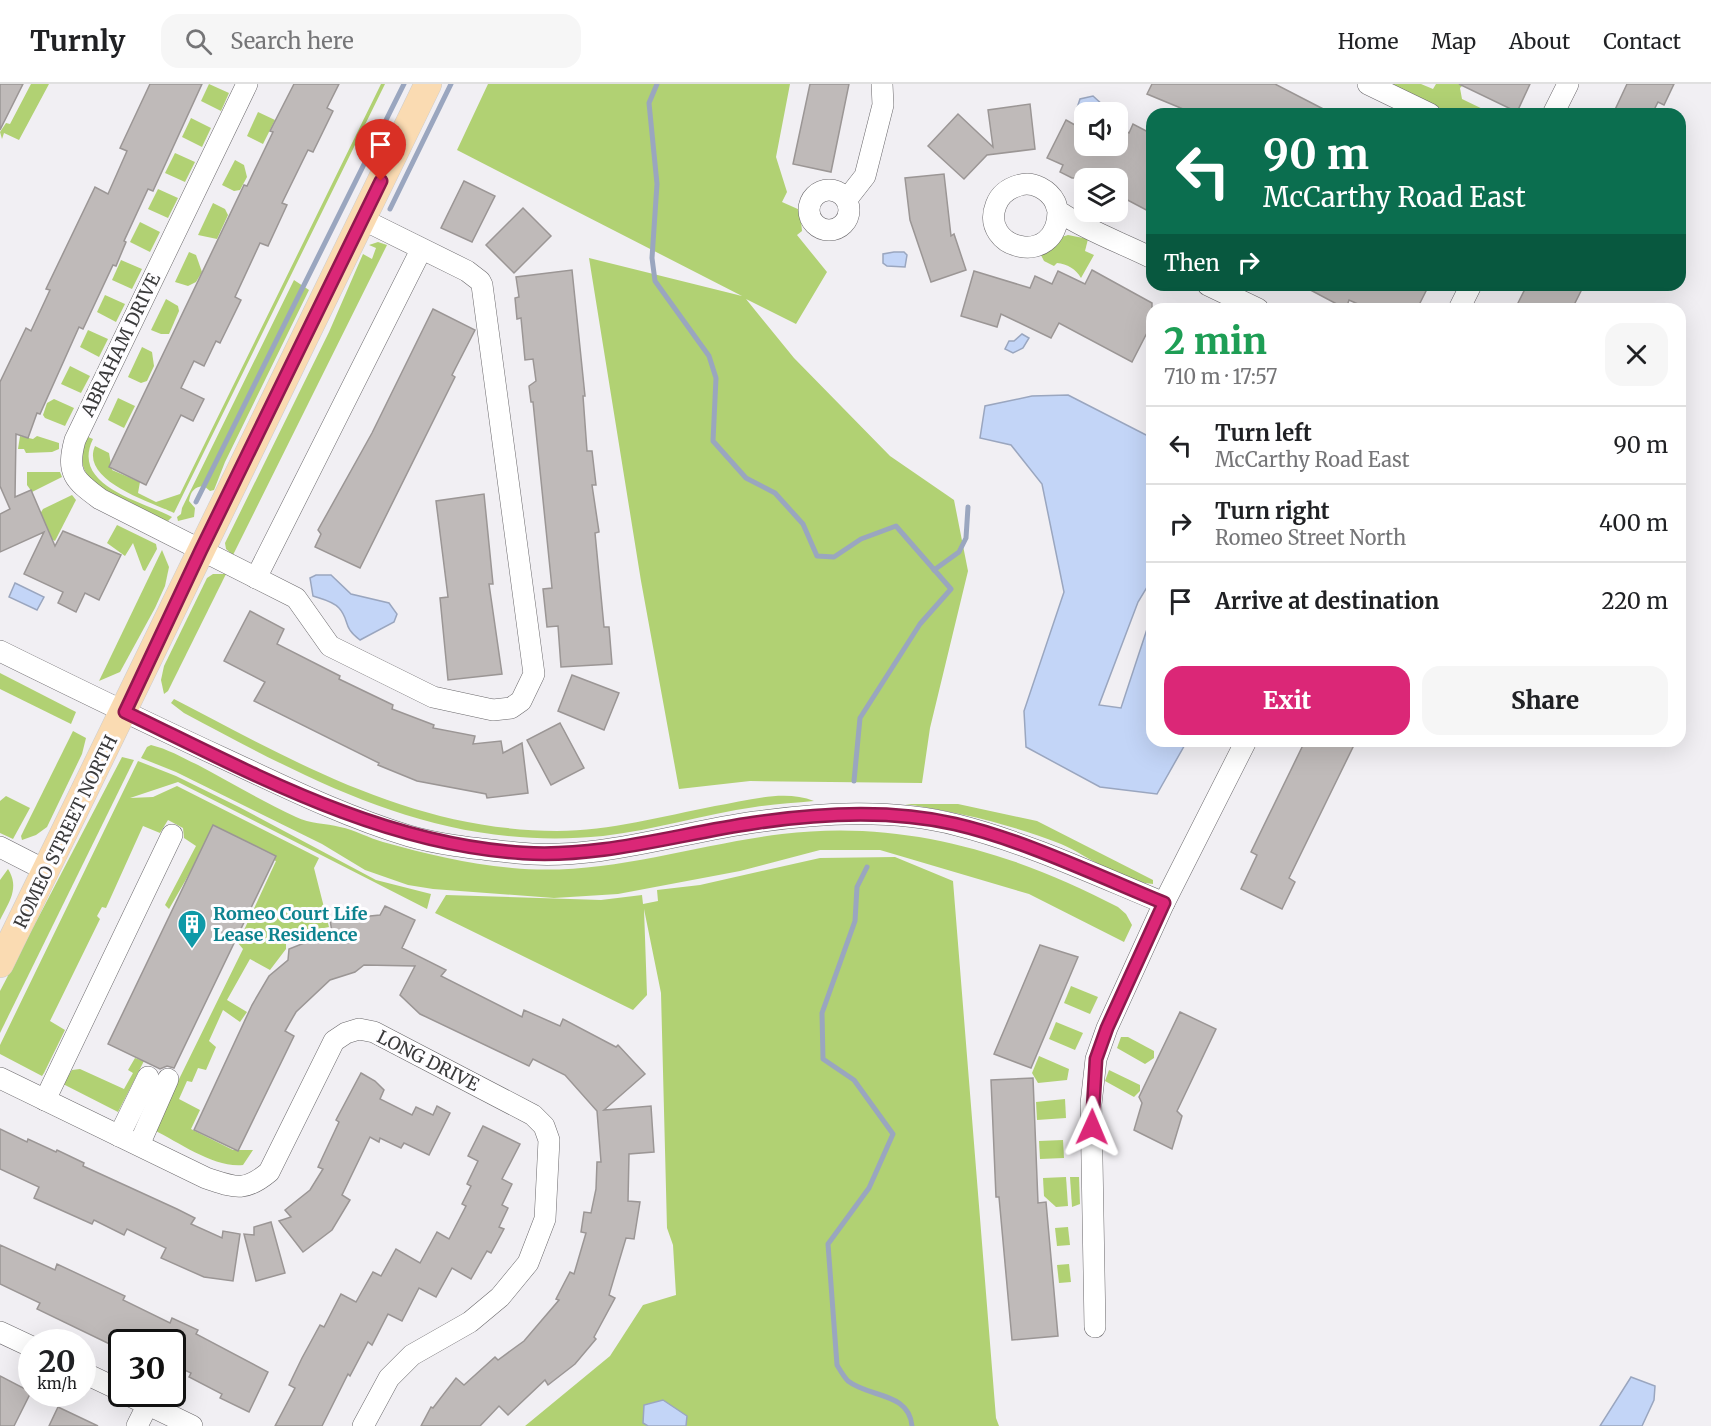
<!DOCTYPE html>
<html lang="en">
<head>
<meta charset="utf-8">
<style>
  body { margin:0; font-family:Merriweather,serif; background:#f6f6f6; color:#202124; height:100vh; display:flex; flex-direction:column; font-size:22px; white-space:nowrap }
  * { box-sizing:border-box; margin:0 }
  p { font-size:20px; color:#757577 }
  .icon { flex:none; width:33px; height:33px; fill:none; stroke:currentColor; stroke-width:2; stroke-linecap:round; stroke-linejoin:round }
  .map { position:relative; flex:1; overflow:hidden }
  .sheet { position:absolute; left:1146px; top:219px; width:540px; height:444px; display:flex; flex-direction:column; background:#fff; border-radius:18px; box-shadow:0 6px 24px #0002 }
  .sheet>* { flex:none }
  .hud { position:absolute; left:1146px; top:24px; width:540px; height:183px; border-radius:18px; box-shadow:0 6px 24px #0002; background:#0b6e4f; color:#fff; overflow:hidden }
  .tools { position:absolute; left:1074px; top:18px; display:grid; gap:12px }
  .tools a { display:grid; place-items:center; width:54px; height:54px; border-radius:12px; background:#fff; box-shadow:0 6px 24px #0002; font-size:30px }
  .speed { position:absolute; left:18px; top:1245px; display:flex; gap:12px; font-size:30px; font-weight:700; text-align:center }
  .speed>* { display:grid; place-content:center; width:78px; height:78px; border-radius:50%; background:#fff; box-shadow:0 6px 24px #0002; line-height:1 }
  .speed small { font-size:15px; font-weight:400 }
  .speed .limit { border:3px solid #111; border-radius:9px; background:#fff; color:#111 }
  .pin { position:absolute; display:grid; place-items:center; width:51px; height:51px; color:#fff; margin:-62px -26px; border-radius:50% 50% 50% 0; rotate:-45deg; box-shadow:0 0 6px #0007 }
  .pin .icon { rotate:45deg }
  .me { position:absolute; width:66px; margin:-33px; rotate:1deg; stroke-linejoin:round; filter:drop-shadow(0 0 4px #0008) }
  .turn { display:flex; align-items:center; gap:21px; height:126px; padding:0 18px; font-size:27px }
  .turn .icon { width:78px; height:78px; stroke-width:2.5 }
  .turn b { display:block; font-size:42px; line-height:51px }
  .then { display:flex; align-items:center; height:57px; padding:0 18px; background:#0003; gap:12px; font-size:22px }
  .round { display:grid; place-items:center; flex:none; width:63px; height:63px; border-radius:18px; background:#f6f6f6 }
  .head { display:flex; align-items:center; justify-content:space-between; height:102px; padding:0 18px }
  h1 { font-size:36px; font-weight:800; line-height:45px; color:#1e9e55 }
  .cta { display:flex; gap:12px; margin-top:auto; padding:12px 18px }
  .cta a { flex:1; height:69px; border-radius:18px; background:#db2777; color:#fff; font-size:24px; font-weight:800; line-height:69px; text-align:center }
  .cta a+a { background:#f6f6f6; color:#202124 }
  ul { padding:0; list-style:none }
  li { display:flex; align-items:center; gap:18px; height:78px; padding:0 18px; border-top:2px solid #e0e0e0 }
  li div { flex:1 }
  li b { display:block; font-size:22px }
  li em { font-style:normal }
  header { display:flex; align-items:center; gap:36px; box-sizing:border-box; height:84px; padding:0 30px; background:#fff; border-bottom:2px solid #e0e0e0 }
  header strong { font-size:28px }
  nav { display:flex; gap:33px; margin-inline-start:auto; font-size:21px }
  .search { width:420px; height:54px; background:#f6f6f6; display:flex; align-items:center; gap:15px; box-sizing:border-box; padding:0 21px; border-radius:18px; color:#757577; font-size:22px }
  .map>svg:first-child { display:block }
  .green { fill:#b1d173 }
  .water { fill:#c3d5f7; stroke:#9aa6bf; stroke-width:1.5 }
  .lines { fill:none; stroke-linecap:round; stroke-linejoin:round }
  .stream { stroke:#9aa6bf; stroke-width:5 }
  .building { fill:#bfbab9; stroke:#9b9695; stroke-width:1.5 }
  .minor-casing { stroke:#6b696c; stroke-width:22 }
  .major-casing { stroke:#ccc; stroke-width:28 }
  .minor { stroke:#fff; stroke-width:21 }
  .major { stroke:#fadbb2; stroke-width:27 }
  .route-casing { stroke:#8e194d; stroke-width:15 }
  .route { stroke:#db2777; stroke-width:10 }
  .labels { text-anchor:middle; stroke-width:6; stroke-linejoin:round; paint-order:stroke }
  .street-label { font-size:18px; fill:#3a3a3b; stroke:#fefdff }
  .culture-label { font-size:18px; font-weight:bold; fill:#0d838f; stroke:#fefdff; text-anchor:start }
</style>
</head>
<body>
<header>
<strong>Turnly</strong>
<div class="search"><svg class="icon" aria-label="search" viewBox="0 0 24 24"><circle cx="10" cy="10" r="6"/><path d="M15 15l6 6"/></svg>Search here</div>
<nav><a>Home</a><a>Map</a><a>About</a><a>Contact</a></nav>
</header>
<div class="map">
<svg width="1711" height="1342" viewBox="0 0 1711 1342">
  <rect width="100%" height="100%" fill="#f1eff3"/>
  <!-- green -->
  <g class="green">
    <polygon points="31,0 49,0 19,56 4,49 2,55 0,48 6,39 10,40"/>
    <polygon points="209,0 229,9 221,27 201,17"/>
    <path d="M381,0h4l-211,429c-23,-11 -94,-32 -79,-67l14,7 3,17 28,12 -2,11 18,9 24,-8z"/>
    <polygon points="488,0 790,0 776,73 787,108 782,118 800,126 802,147 797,151 827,188 796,240 746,215 794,274 890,372 954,416 968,487 930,644 922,699 750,697 679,705 641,497 589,174 742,212 457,66"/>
    <polygon points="1390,0 1421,0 1433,5 1436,0 1464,0 1460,4 1462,15 1493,30 1452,30"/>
    <polygon points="258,28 275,36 263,60 247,52"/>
    <polygon points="191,34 211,44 202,63 182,53"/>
    <polygon points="175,69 195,78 185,98 165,89"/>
    <polygon points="235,76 244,81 247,93 240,106 234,107 222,101"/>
    <polygon points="158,105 178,114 168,134 148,125"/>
    <polygon points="213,119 225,125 228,131 217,155 198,151"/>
    <polygon points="140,138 160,148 150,168 130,158"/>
    <path d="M1068,151l20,4 -3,12 9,4 -13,23c-5,-9 -14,-14 -24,-15l-3,3 -10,-5 -4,-8 18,-15z"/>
    <polygon points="378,158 387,161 233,471 226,465 225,459 329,248 363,170 372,175 376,164 369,161"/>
    <polygon points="189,168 196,171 202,188 196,198 188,202 175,198"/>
    <polygon points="121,176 142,185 132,205 112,196"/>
    <path d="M294,196l15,10 -84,172 -11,28 -4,1 -6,-5c-10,1 -13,5 -15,15l6,7 -1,9 -16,4 -1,-4 4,-3 1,-6z"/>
    <polygon points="105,211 125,220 116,238 97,228"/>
    <polygon points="166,215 178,222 179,227 169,250 161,250 151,246"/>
    <polygon points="88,246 108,255 99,273 80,263"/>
    <polygon points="142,263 152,268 154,282 147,297 141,299 128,293"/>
    <polygon points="70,282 90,292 81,309 61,300"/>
    <polygon points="118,314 135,322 124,344 108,336"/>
    <polygon points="54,315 74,324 65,342 45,334 43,331 47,319"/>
    <polygon points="20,352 33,355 37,352 59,359 59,365 52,368 26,369 24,365 18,365"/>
    <path d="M88,353l5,2c-23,47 49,62 79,78l-4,4c-13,-4 -26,-12 -38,-19 -30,-14 -61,-26 -42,-65z"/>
    <polygon points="27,388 60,388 62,393 32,408 27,401"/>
    <polygon points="72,411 76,416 55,457 31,444 43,425"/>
    <polygon points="117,441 156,460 157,465 145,487 143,486 133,459 125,472 107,459"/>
    <polygon points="162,466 169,483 165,502 155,524 120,588 99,597"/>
    <polygon points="213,490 226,490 168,607 164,610 161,596 164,582 207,494"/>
    <polygon points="0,589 76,628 71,640 0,605"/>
    <path d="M174,615c125,65 238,131 383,132 53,0 106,-15 158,-25 30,-5 69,-17 99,-5 -20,2 -40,3 -59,6 -51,7 -100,23 -152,29 -161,16 -282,-50 -419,-123l-13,-10z"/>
    <polygon points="73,647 86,654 82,670 47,743 36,751 22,756 21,752"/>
    <path d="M151,661c17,4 32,13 47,20 32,17 65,37 98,52 14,7 30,6 44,10 15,3 29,11 43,15 43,12 85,22 129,26 93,9 179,-23 270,-34 119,-15 231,18 336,73l8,7 6,11 -8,17 -95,-48 -149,-44h-60l-80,21 -122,23 -64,4 -121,-9 -25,-4 -43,-15 -43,-26 -146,-72 -35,-14 6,-11z"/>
    <polygon points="122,673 134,676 0,949 0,907"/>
    <path d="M138,677l38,15 63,31 137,73 55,14 -4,15 -249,-127 -48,16 23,-1 24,-11 142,72 -5,10 15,59 -34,7 -9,9v6l-16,21 -20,-11 -23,41 20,12 -7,10 -17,-12 -14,31 7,6 -10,23 -8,-2 -6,14 -5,-1 -8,18 21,11 -9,19 42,21h20l-10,15c-29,3 -63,-22 -89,-35l89,-181 -5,-6 38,-82 -65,-25 -42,73 -4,-4 31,-59 -12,-8 -1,-10 -15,-8 -8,13 -17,-7 -37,82 -4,-1 -5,9 3,3 -50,102 15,9 -21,43 -2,3 -42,-22v-9z"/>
    <polygon points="6,712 30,724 13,755 0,749 0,717"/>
    <path d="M905,720h53l79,17 116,59v4c-32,-2 -63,-27 -92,-40 -51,-20 -103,-32 -156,-40z"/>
    <polygon points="895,773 953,797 996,1334 999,1342 525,1342 610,1272 643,1221 676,1211 673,1161 667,1144 661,909 644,825 647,911 633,926 435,829 446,811 601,816 642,811 643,820 658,817 657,806 700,801 820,774"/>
    <path d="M8,785c12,19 1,33 -8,51v-40z"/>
    <polygon points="1071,902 1098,913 1090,930 1064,919"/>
    <polygon points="1056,938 1083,949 1075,966 1049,955"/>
    <polygon points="1121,953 1128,953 1154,967 1154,974 1145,980 1117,964"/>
    <polygon points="1039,972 1069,985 1067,996 1038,999 1032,989"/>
    <polygon points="135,974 144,977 118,1028 63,1000 72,986 80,985 124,1005 133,989 128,986"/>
    <polygon points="1109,986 1140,1001 1140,1007 1134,1013 1105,997"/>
    <polygon points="1065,1015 1066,1034 1037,1036 1036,1018"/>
    <polygon points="1063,1056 1064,1074 1040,1075 1039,1057"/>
    <polygon points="1066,1093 1068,1122 1056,1123 1044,1112 1043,1094"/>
    <polygon points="1070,1093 1079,1093 1080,1120 1072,1123"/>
    <polygon points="1068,1143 1070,1161 1057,1162 1055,1144"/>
    <polygon points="1069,1180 1071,1198 1059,1199 1057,1181"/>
  </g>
  <!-- water -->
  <g class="water">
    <polygon points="1093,12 1104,22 1103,28 1081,27 1077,24 1080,15"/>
    <polygon points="894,168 904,168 907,171 905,183 887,182 883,179 883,170"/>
    <polygon points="1022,250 1029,254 1023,264 1013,269 1005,265 1009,257 1014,257"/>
    <polygon points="1068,311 1152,354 1152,495 1138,518 1099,621 1121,624 1152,530 1152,657 1187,657 1157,710 1100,703 1026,663 1024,627 1064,508 1042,400 1011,361 980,354 985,322 1032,312"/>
    <path d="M316,491h15l20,19 38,9 8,11 -3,8 -34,18c-18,-13 -10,-20 -21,-32 -6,-7 -17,-9 -26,-12l-3,-18z"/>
    <polygon points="15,499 44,513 37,526 9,513"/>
    <polygon points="1631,1293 1655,1302 1654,1316 1642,1342 1600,1342"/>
    <polygon points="663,1316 687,1332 686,1342 648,1342 643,1339 644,1321"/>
  </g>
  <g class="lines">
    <!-- stream -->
    <g class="stream">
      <polyline points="657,0 649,19 657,100 652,174 655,197 709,272 716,294 713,357 746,394 775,409 803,440 817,472 834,473 861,455 896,442 951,505 920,540 860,634 854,697"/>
      <polyline points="390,125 451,0"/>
      <polyline points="196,418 404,0"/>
      <polyline points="934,486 959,468 966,454 968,423"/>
      <path d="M867,783l-10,20 -2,34 -33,92 1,46 31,21 39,54 -24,54 -41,56 9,121c3,5 7,12 11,16 22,17 61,11 64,45"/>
    </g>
  </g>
  <!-- building -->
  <g class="building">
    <polygon points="0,0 23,0 0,46"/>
    <polygon points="150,0 202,0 153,107 148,105 124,157 126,158 116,182 113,181 83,245 79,243 40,330 37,329 28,354 16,350 15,413 31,406 55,462 63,447 121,471 99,516 85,509 76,528 58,519 63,508 24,490 44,448 0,468 0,430 10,425 0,402 0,298 26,244 31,247 50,206 46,205 95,103 108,110 127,67 120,64"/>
    <polygon points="294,0 339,0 327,24 333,27 313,68 308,66 282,119 287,121 268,162 260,159 235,213 241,216 220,259 216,257 204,282 194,277 181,304 204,315 193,337 181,331 146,401 109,383 244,101 247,102 273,48 270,47"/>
    <polygon points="810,0 849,0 831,88 793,80"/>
    <polygon points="1152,0 1275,0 1333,30 1195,30 1147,10"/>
    <polygon points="1459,0 1530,0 1517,28"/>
    <polygon points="1627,0 1674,0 1664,21 1658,18 1652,30 1613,30"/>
    <polygon points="1030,20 1035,65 987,71 964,95 928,62 958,30 993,63 988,26"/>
    <polygon points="1066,36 1084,46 1084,62 1118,62 1118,43 1129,49 1133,40 1152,50 1152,129 1118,111 1118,94 1072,94 1060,88 1063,81 1047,74"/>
    <polygon points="944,90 951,152 954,150 966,186 931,198 910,136 905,94"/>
    <polygon points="464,97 495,112 472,158 441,144"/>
    <polygon points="523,124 551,152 514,189 486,161"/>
    <polygon points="572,186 585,312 583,312 587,367 592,367 596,401 592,401 599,448 595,449 604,543 609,543 612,580 561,583 558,542 547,543 543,505 552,504 533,318 531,318 529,302 536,297 533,275 525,276 521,234 517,235 515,214 519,213 516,193"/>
    <polygon points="1092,186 1152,219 1152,239 1132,278 1059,239 1051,254 1001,230 997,243 961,232 974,187 1030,204 1035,192 1052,200 1058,187 1085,200"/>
    <polygon points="1301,201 1429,201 1417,225 1369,225 1349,216 1346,225"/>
    <polygon points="1527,201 1584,201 1572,225 1515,225"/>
    <polygon points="433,225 475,246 452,291 455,293 360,484 315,463 321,450 318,446 372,349"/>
    <polygon points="484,410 493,500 489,500 502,590 448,596 440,514 448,513 436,417"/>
    <polygon points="250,527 284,545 277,560 340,592 339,595 393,621 392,625 434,641 433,644 475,652 473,660 501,657 503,669 522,659 528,709 487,714 486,710 417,697 378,681 379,679 254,617 265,598 224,577"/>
    <polygon points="572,591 619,609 604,646 558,627"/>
    <polygon points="560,639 584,684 551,701 527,656"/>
    <polygon points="1305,657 1345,657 1354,661 1289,794 1295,798 1282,825 1241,805 1257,771 1251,768"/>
    <polygon points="213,741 276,772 174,984 167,982 160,985 108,960"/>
    <polygon points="385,822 415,836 402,864 446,886 441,892 522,933 524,926 560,942 563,935 616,963 618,961 645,990 604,1026 651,1022 654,1068 629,1070 628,1117 640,1118 634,1155 626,1154 609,1211 615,1214 594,1253 596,1255 575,1280 548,1301 545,1296 508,1331 499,1322 480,1342 421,1342 431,1323 433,1324 456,1294 464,1301 495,1273 498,1276 524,1257 559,1216 556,1215 570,1188 574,1190 586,1149 581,1148 584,1128 591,1129 596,1105 597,1078 601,1078 597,1027 565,991 533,975 529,982 420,930 400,911 415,882 364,881 355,888 330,896 296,928 285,947 294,952 238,1067 194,1046 252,921 269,892 288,876 289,865 332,848 330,836 380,831"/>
    <polygon points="1040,861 1078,873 1031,984 994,970"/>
    <polygon points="1180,928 1216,945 1177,1027 1182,1032 1172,1065 1134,1046 1142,1019 1139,1013"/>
    <polygon points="361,989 375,997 384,1006 380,1015 412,1031 416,1023 433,1031 437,1022 450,1029 429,1071 404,1059 401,1064 380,1054 379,1058 370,1053 342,1111 350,1116 332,1146 303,1168 279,1137 291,1133 285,1126 310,1106 323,1085 318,1083 339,1038 336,1036"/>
    <polygon points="1033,994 1038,1119 1046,1118 1058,1252 1012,1256 999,1113 996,1113 991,996"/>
    <polygon points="483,1042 520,1060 502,1095 512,1100 502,1121 508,1124 499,1143 504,1145 491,1169 487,1167 471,1195 452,1184 436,1213 419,1204 402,1237 388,1230 372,1261 368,1258 350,1292 348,1290 322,1342 275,1342 295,1304 289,1301 302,1274 320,1241 324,1243 341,1210 356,1218 373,1188 381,1192 396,1165 420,1179 437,1148 449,1155 466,1122 462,1120 471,1102 467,1100 478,1077 468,1072"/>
    <polygon points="0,1045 27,1058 28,1055 56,1068 57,1066 84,1079 83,1082 177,1125 195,1134 191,1140 222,1154 223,1147 240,1150 233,1197 204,1193 161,1174 166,1164 127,1145 124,1151 94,1136 92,1140 34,1114 39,1103 0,1085"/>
    <polygon points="271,1138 285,1189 256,1197 244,1150 254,1151 254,1143"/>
    <polygon points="0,1161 55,1186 57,1180 125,1212 123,1216 170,1239 172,1234 198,1246 196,1250 268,1288 249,1328 220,1314 222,1310 189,1293 191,1289 172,1280 172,1258 122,1258 122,1266 37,1225 40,1219 0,1200"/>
    <polygon points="0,1292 31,1308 14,1342 0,1342"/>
    <polygon points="58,1323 98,1342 49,1342"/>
  </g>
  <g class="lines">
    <!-- minor casing -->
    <g class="minor-casing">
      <g id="minor">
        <path d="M247,0l-172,356c-9,33 -1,40 25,59l196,99 34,48 103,51 60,13 18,-2 10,-7 13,-27 -52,-389 -2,-4 -13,-10 -105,-52"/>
        <polyline points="1368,0 1430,30"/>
        <polyline points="1553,30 1568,0"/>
        <circle cx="829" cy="126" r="20"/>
        <polyline points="847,115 865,92 883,21 882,0"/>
        <path d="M1058,128c-1,57 -79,37 -62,-7 4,-11 13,-17 24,-20 13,-4 29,5 35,17 2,4 1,8 6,11 27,18 61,30 91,45"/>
        <polyline points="1208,201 1258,225"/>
        <polyline points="1459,225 1471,201"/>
        <polyline points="256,494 421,166"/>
        <path d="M0,567c75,37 151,74 227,109 60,28 119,57 182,76 35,10 73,13 109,17 80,8 158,-20 237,-31 65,-9 138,-14 202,3 71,18 139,50 207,78"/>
        <polyline points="0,763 47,787"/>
        <path d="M0,994l206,100c28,9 38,15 63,-6l65,-131 12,-8 13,-4 15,3 159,83 11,11 5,14 -4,79 -17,44 -28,34 -30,25 -58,33 -23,23 -26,48"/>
        <polyline points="45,1016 172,751"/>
        <polyline points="119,1052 148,993"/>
        <polyline points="139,1061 168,995"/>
        <polyline points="1095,1243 1091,1020 1096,975 1107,944 1164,819 1246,657"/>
        <polyline points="0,1248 32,1263"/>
        <polyline points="82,1288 122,1307"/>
        <polyline points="126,1310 192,1342"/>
        <polyline points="137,1342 148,1320"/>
      </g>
    </g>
    <!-- major casing -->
    <g class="major-casing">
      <polyline id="major" points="0,880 428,0"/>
    </g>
    <!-- minor -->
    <use href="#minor" class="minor"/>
    <!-- major -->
    <use href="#major" class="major"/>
  </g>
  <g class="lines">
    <!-- route casing -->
    <g class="route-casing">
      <path id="route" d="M381,97l-180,369 -76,162c127,61 254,132 398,141 79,5 154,-19 231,-30 66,-10 136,-14 201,1 69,16 143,52 209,79l-57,125 -11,31 -4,68"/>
    </g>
    <!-- route -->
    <use href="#route" class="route"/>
  </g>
  <!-- icons -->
  <defs>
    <g id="building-pin" transform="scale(1.5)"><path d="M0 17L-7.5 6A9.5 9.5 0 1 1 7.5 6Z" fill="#0f9aa8" stroke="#fefdff"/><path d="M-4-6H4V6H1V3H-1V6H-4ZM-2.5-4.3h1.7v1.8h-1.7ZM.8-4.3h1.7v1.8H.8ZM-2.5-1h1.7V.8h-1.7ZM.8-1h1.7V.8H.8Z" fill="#fff"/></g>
  </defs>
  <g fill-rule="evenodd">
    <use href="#building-pin" x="192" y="840"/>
  </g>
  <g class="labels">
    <!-- street labels -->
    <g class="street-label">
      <text transform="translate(121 261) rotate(-64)" y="6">ABRAHAM DRIVE</text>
      <text transform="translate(66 748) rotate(-64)" y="6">ROMEO STREET NORTH</text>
      <text transform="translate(428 977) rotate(27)" y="6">LONG DRIVE</text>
    </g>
    <!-- culture labels -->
    <g class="culture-label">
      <text x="213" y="836">Romeo Court Life<tspan x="213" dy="21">Lease Residence</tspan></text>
    </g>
  </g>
</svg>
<div class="tools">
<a><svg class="icon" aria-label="sound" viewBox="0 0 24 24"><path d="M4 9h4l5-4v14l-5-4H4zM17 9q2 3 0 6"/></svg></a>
<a><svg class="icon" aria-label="layers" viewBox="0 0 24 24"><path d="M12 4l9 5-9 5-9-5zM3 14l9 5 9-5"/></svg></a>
</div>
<div class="speed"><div>20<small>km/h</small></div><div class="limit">30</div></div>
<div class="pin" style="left:381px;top:97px;background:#d93025"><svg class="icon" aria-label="arrive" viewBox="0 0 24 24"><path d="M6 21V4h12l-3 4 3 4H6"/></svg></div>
<svg class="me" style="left:1092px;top:1043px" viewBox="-20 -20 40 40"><path d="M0-17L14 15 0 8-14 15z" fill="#db2777" stroke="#fff" stroke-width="4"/></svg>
<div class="hud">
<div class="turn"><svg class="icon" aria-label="left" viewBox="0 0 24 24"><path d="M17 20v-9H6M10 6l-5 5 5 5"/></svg><div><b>90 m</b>McCarthy Road East</div></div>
<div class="then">Then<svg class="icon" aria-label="right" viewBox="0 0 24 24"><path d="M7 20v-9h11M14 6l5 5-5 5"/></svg></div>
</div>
<section class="sheet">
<div class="head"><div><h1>2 min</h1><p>710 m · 17:57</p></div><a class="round"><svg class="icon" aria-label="close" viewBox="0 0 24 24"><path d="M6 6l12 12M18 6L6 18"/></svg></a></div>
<ul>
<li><svg class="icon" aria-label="left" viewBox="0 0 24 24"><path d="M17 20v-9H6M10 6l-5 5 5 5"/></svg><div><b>Turn left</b><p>McCarthy Road East</p></div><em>90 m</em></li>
<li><svg class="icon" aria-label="right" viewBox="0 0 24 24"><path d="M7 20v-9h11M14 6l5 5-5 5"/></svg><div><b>Turn right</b><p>Romeo Street North</p></div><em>400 m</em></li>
<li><svg class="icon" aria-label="arrive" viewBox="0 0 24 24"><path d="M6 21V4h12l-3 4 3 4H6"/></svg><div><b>Arrive at destination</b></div><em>220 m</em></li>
</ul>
<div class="cta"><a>Exit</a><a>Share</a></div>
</section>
</div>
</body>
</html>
